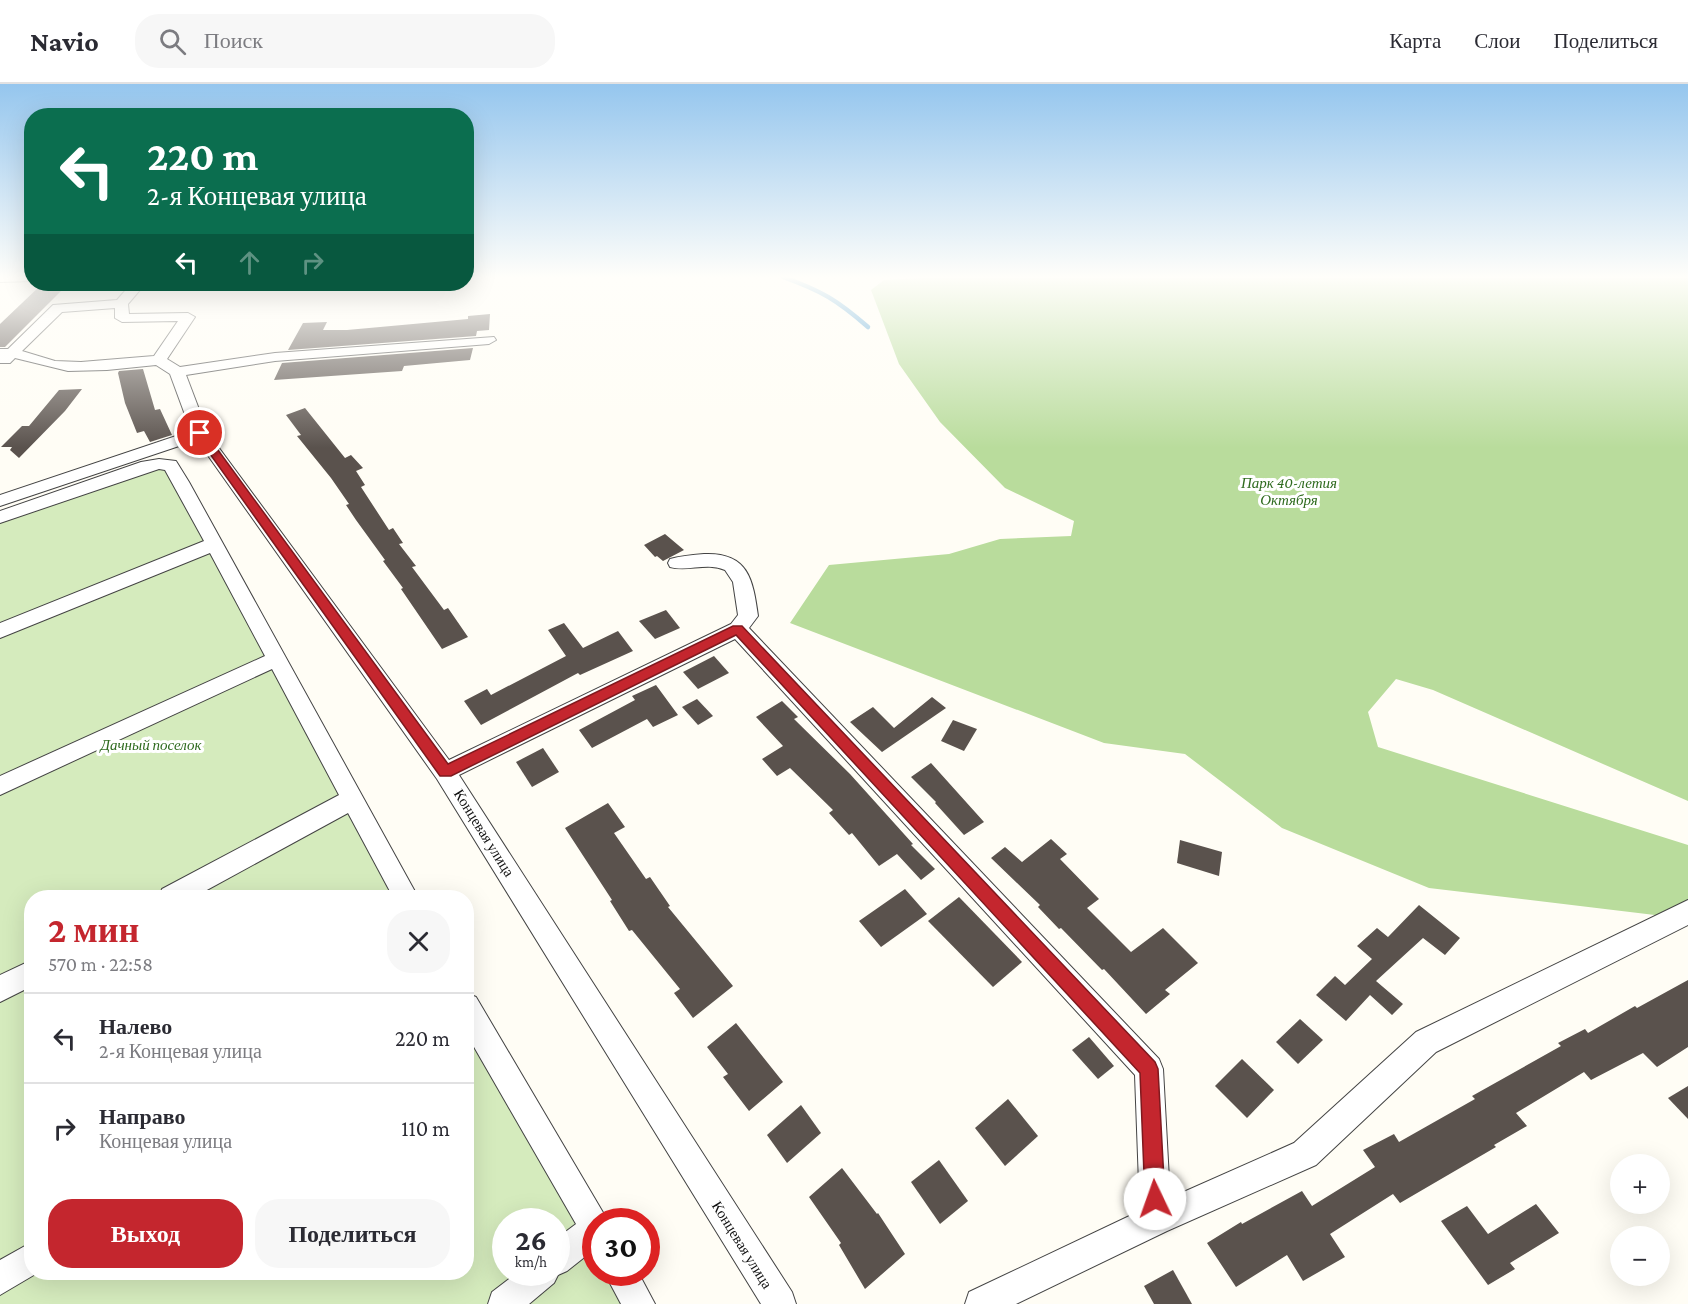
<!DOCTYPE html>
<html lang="ru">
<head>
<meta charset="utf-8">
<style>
  body { margin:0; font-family:"Crimson Pro",serif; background:#f7f7f7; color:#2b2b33; height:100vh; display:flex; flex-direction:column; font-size:22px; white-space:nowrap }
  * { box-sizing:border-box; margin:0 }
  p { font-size:20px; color:#7c7c81 }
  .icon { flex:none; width:33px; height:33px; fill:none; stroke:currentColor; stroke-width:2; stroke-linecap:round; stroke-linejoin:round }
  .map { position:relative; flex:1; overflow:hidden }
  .details { position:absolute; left:24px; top:806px; width:450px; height:390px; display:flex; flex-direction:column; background:#fff; border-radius:24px; box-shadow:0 6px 24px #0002 }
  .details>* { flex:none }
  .top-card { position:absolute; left:24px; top:24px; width:450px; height:183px; border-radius:24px; box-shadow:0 6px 24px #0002; background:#0b6e4f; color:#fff; overflow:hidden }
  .tools { position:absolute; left:1610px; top:1070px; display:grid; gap:12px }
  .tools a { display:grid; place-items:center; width:60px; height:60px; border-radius:50%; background:#fff; box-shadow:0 6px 24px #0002; font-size:30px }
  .speed { position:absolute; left:492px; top:1124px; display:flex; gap:12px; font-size:30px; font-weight:700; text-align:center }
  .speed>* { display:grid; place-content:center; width:78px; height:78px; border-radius:50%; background:#fff; box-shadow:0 6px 24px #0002; line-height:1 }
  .speed small { font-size:15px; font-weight:400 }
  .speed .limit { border:9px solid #d22; background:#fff; color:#111 }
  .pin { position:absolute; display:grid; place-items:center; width:51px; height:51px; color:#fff; margin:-26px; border:3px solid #fff; border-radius:50%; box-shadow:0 2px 6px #0007 }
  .me { position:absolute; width:66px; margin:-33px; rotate:357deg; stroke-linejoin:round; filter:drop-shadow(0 0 4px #0008) }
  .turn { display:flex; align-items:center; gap:21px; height:126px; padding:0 24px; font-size:27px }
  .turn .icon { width:78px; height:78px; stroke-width:2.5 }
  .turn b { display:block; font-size:42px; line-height:51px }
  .lanes { display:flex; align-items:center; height:57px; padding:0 24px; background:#0003; justify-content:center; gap:30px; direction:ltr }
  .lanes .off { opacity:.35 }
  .round { display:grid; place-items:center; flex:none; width:63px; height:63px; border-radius:24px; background:#f7f7f7 }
  .overview { display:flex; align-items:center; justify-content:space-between; height:102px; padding:0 24px }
  h1 { font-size:36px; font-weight:700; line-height:45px; color:#c4262e }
  .button { display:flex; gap:12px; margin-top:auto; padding:12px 24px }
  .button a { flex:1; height:69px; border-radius:24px; background:#c4262e; color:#fff; font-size:24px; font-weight:700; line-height:69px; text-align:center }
  .button a+a { background:#f7f7f7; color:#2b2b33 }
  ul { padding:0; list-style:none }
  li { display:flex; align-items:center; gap:18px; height:90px; padding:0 24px; border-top:2px solid #e1e1e2 }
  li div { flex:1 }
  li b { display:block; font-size:22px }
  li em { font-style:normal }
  header { display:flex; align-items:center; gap:36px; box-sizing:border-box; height:84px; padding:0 30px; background:#fff; border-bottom:2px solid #e1e1e2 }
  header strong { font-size:28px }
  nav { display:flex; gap:33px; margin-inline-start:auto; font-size:21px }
  .search { width:420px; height:54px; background:#f7f7f7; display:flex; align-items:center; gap:15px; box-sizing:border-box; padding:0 21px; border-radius:24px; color:#7c7c81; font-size:22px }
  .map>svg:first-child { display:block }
  .green { fill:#d5ebbd; fill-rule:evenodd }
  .forest { fill:#b9dc9c }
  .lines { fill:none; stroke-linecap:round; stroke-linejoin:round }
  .stream { stroke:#3f96cf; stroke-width:4.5 }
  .building { fill:#5a524d }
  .minor-casing { stroke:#444; stroke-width:2 }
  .minor { fill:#fff; fill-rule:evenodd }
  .route { fill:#c4262e; stroke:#7f191e; stroke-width:1.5 }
  .labels { text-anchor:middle; stroke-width:6; stroke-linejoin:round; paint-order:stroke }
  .park-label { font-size:15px; font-style:italic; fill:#2f6b1f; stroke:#fff }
  .street-label { font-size:15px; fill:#111; stroke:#fff }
</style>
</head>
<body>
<header>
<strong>Navio</strong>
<div class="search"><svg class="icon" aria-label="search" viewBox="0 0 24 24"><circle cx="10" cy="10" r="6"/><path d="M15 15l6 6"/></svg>Поиск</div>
<nav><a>Карта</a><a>Слои</a><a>Поделиться</a></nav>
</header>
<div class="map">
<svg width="1688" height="1220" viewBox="0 0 1688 1220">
  <rect width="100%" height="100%" fill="#fffdf5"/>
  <!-- green -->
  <path class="green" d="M170,381l236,432h-374v375h434l1,-266 128,223 1,43h24l19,32h-639v-787zM506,1137h50v51h-50z"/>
  <!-- forest -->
  <polygon class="forest" points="944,193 1688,193 1688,717 1433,606 1396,595 1368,628 1378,663 1688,761 1688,835 1429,804 1282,744 1185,670 1104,659 790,539 829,481 949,470 1000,455 1071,452 1074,437 1005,404 940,338 899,280 871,206 884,196"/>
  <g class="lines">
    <!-- stream -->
    <path class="stream" d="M783,193c39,14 54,23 85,50"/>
  </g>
  <!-- building -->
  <g class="building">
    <polygon points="42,200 68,200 5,263 0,263 0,240"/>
    <polygon points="490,230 489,246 477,247 476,252 288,266 303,239 327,238 323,246 347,246 468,235 468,232"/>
    <polygon points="473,264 470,276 404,282 402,287 274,296 282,279"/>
    <polygon points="143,285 155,326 160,325 172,351 150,358 144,347 137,349 125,319 118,289 119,287"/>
    <polygon points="82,305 65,327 19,374 10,366 12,363 1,363 22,342 29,342 59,306"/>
    <polygon points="305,324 345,374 351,371 363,384 356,387 365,401 361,403 389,446 393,444 403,459 399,460 416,482 412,483 444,526 448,524 468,553 442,565 401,505 403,504 383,477 385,476 356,436 346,421 349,420 331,394 297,352 301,351 286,331"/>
    <polygon points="665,450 684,466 663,477 657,472 655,473 644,461"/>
    <polygon points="666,526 680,544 655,555 639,537"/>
    <polygon points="564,539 583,564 618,547 633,567 580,591 578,589 481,641 464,617 487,605 491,611 566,572 548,546"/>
    <polygon points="714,572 729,589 698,605 683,588"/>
    <polygon points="656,601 678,631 653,643 647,635 592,664 579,646 635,616 632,612"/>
    <polygon points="932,613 946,624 882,668 850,638 873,623 894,644"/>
    <polygon points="697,615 713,632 698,641 682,623"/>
    <polygon points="782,617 798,633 794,635 850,690 913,760 911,761 935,785 921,796 897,770 879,782 852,749 849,751 829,729 833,726 790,684 777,692 762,675 783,662 756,633"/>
    <polygon points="953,636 977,645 964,667 941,657"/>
    <polygon points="543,664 559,688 532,703 516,678"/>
    <polygon points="931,679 984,738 964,751 935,719 936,718 911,693"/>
    <polygon points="608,719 625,743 614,749 646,795 650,793 670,822 668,823 733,902 693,934 674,909 680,905 632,846 629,847 610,817 612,816 565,744"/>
    <polygon points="1051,755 1067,770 1060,775 1099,815 1087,824 1131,868 1163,844 1198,879 1165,906 1170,910 1146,930 1104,885 1102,886 1061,844 1059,845 1038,823 1040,821 991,774 1005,763 1022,778"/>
    <polygon points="1180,756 1222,768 1219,792 1177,779"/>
    <polygon points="905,805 927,830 881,863 859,837"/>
    <polygon points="959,813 1022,878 993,903 928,837"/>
    <polygon points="1419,821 1460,854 1445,871 1423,854 1376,897 1403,920 1392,931 1370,911 1346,937 1316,911 1335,892 1345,901 1372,875 1357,862 1377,844 1388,853"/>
    <polygon points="1688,896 1688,963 1657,983 1643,969 1591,996 1584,988 1516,1029 1527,1042 1494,1061 1496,1063 1400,1119 1393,1110 1330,1150 1345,1173 1303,1197 1287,1171 1236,1203 1207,1159 1241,1138 1242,1140 1302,1107 1312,1122 1375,1083 1363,1066 1394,1050 1399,1058 1475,1015 1472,1012 1561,962 1558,959 1585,945 1588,949 1635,922 1637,924"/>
    <polygon points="1300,935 1323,956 1298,980 1276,958"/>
    <polygon points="736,939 783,998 749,1027 723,993 728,990 707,963"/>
    <polygon points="1089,953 1114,982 1098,995 1072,966"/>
    <polygon points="1242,975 1274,1006 1247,1034 1215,1002"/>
    <polygon points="1688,1002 1688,1035 1668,1014"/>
    <polygon points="1008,1015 1038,1052 1005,1082 975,1044"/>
    <polygon points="801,1021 821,1049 787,1079 767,1051"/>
    <polygon points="939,1076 968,1117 940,1140 911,1098"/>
    <polygon points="842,1084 877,1130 878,1129 905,1170 865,1205 839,1161 841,1159 809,1113"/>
    <polygon points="1536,1120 1559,1149 1510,1179 1515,1185 1488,1201 1441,1137 1467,1122 1488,1150"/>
    <polygon points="1173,1186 1192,1220 1154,1220 1144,1202"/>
  </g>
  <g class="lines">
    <!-- minor casing -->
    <g class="minor-casing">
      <g id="minor">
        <polygon points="0,193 32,193 32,197 0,198"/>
        <path d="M131,200h14l-17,20 1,10 59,-1 7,4 -28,42 13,8 95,-14 219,-16 2,3 -7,4 -214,17 -89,14 22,58 241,327 282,-136 7,-9 -5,-33 -8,-12c-18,-8 -37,2 -55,-3l-2,-4 2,-4c11,-3 22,-4 34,-5 44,-2 49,25 54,62l-9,12 410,431 4,10 7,129 124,-55 122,-111 272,-132v25l-252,127 -120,113 -149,66 -151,73h-51l4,-12 171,-81 -5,-136 -400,-436 -276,136 333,517 4,12h-35l-324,-525 -240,-339 -197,66v-11l191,-64 -21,-57 -14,-9 -49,5 -39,1 -53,-13 -5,5h-10v-14h8l45,-44 64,-5zM115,224v10l7,4 56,-1 -24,35 -73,6 -26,-1 -33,-10 40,-39z"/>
        <polygon points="159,375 176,377 189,398 418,813 393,813 348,729 194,813 159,813 162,805 339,711 272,585 0,711 0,692 265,572 210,469 0,554 0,539 204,457 165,386 159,385 0,439 0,427 141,378"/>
        <polygon points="32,876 32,902 0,918 0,891"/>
        <polygon points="466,909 476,913 608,1137 596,1137 596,1164 567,1187 558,1191 554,1199 529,1220 488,1220 492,1208 518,1188 556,1188 556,1155 576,1140 466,949"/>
        <polygon points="32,1158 32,1188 39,1188 0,1211 0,1176"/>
        <polygon points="604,1188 638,1188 655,1220 621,1220"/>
      </g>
    </g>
    <!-- minor -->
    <use href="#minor" class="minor"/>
  </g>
  <!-- sky -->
  <linearGradient id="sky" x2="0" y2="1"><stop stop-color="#95c6ee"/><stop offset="0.53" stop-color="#fffefa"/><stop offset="1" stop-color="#fffefa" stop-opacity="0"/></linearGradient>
  <rect width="1688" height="364" fill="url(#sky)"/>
  <!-- route -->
  <polygon class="route" points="200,346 204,347 448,680 733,542 742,542 1155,978 1158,985 1165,1115 1162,1122 1155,1125 1148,1122 1145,1115 1140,989 736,551 451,692 440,692 195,349"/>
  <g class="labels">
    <!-- park labels -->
    <g class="park-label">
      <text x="1289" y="404">Парк 40-летия<tspan x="1289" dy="17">Октября</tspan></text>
      <text x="151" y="666">Дачный поселок</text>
    </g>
    <!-- street labels -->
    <g class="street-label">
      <text transform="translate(484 749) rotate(58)" y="5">Концевая улица</text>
      <text transform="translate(742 1161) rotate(58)" y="5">Концевая улица</text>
    </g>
  </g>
</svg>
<div class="tools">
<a>+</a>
<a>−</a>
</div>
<div class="speed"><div>26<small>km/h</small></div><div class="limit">30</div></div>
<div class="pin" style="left:200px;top:349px;background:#d93025"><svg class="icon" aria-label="arrive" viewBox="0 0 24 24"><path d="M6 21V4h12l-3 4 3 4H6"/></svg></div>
<svg class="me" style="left:1155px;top:1115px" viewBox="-20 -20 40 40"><circle r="19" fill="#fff"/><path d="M0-13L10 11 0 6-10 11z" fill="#c4262e"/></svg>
<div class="top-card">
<div class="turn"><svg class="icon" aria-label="left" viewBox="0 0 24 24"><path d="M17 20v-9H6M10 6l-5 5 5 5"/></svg><div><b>220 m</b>2-я Концевая улица</div></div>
<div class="lanes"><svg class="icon" aria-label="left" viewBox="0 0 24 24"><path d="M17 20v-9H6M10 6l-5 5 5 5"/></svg><svg class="icon off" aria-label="ahead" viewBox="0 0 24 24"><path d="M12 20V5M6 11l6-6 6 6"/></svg><svg class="icon off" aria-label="right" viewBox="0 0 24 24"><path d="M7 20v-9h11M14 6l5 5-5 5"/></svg></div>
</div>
<section class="details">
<div class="overview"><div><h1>2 мин</h1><p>570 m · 22:58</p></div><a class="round"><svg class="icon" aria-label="close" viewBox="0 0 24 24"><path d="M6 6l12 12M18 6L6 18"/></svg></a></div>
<ul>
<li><svg class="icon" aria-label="left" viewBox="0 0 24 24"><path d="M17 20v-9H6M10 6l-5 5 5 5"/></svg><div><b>Налево</b><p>2-я Концевая улица</p></div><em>220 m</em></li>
<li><svg class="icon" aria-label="right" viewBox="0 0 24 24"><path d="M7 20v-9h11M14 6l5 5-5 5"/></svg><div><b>Направо</b><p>Концевая улица</p></div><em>110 m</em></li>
</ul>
<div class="button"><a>Выход</a><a>Поделиться</a></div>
</section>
</div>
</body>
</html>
